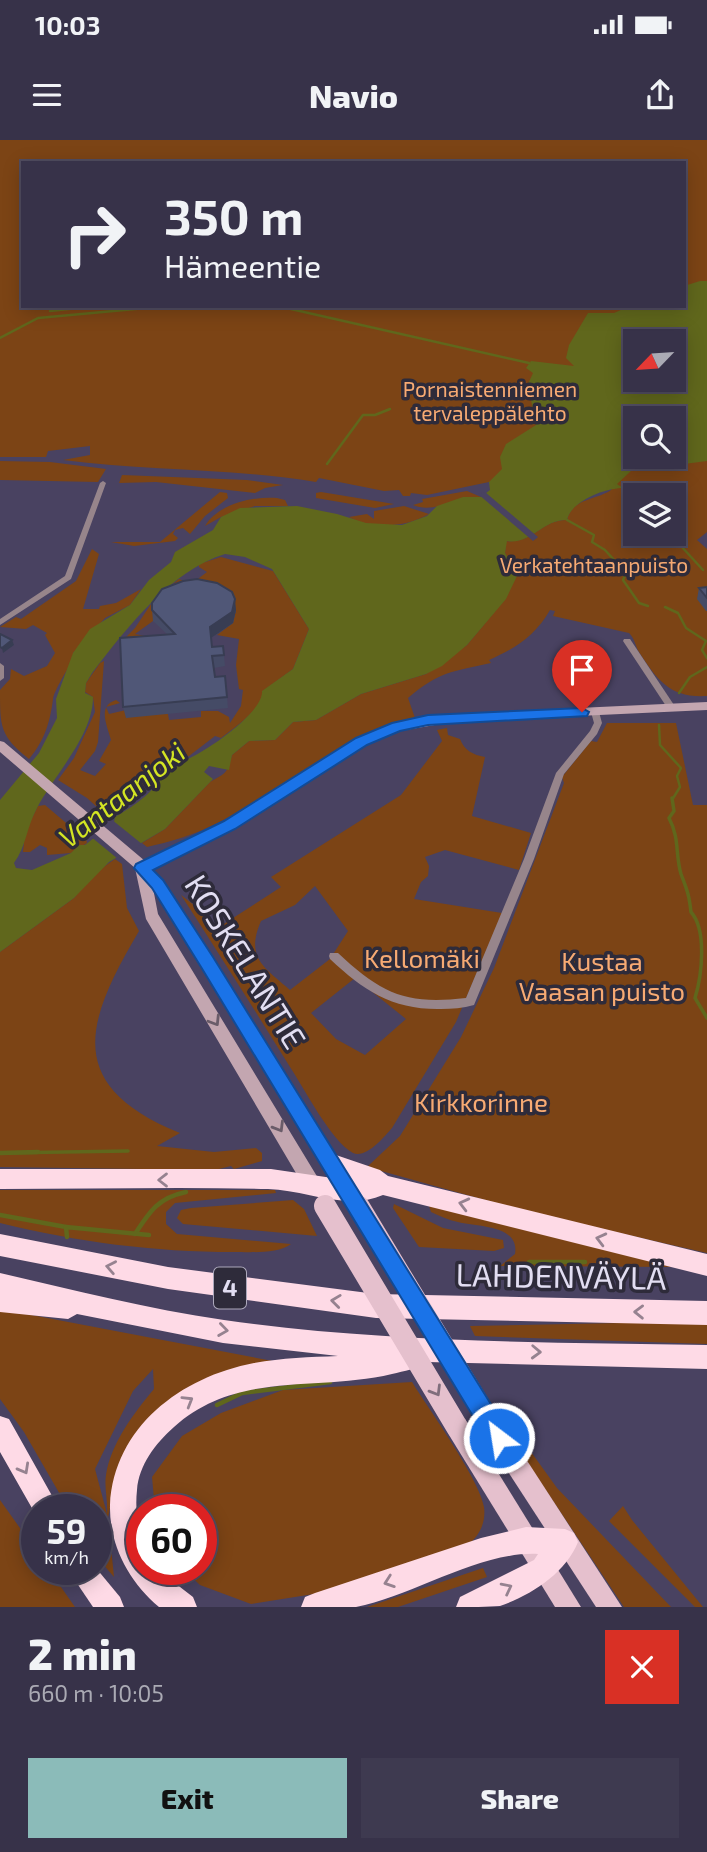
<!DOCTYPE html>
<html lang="en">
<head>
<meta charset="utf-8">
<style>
  body { margin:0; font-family:"Exo 2",sans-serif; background:#3e3a50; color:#f1f3f6; height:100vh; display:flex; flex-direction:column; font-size:26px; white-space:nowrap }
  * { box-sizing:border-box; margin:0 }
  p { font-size:23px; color:#aaaab4 }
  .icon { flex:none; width:38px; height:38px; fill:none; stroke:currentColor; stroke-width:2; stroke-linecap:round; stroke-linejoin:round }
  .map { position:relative; height:1467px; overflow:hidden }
  .side { display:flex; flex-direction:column; background:#373249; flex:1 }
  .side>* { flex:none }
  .top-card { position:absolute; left:21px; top:21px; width:665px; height:147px; border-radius:0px; box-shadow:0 4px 18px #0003,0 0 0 2px #514d61; background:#373249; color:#f1f3f6; overflow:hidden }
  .needle { width:46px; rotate:245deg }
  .tools { position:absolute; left:623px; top:189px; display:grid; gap:14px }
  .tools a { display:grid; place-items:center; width:63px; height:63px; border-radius:0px; background:#373249; box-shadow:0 4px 18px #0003,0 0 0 2px #514d61; font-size:35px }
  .speed { position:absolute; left:21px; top:1354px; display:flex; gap:14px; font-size:35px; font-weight:700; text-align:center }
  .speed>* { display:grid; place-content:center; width:91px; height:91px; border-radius:50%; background:#373249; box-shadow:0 4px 18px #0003,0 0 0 2px #514d61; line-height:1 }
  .speed small { font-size:18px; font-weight:400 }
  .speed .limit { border:10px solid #d22; background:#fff; color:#111 }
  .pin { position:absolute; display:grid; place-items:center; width:60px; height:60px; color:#fff; margin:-72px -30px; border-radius:50% 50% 50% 0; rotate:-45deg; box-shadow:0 0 7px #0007 }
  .pin .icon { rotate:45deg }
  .me { position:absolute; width:77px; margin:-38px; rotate:329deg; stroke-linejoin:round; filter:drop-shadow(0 0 5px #0008) }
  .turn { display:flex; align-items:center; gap:24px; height:147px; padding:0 28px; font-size:32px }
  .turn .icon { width:91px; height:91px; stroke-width:2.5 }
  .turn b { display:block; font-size:49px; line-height:60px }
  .round { display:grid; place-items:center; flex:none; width:74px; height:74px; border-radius:0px; background:#3e3a50 }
  .headline { display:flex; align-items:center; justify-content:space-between; height:119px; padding:0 28px }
  h1 { font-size:42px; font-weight:800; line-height:52px }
  .cta { display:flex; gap:14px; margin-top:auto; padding:14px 28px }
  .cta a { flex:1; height:80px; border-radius:0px; background:#8bbbb9; color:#111; font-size:28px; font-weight:800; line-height:80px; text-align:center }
  .cta a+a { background:#3e3a50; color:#f1f3f6 }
  .status { display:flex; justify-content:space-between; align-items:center; height:49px; padding:0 35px; background:#373249; direction:ltr }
  .status svg { height:19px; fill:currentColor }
  header { display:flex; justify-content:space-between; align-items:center; height:91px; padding:0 28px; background:#373249; font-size:32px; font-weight:800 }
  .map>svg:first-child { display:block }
  .green { fill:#7c4415; fill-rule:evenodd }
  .water { fill:#60671c; fill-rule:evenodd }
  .pier { fill:#494261 }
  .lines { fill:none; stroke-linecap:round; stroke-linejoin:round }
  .stream-far3 { stroke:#60671c; stroke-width:2 }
  .stream-far2 { stroke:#60671c; stroke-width:2.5 }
  .stream-far1 { stroke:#60671c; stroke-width:3.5 }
  .stream { stroke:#60671c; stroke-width:4.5 }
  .street { fill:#97858b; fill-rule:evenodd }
  .secondary { fill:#c3a6b0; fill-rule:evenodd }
  .primary { fill:#e5c0cd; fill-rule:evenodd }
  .highway { fill:#fedae6; fill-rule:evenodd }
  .primary-bridge { stroke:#e5c0cd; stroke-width:22 }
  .wall { fill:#454b66 }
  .shaded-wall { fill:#383d53 }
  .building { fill:#505777; stroke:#383d53; stroke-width:2 }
  .oneway { stroke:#6a5c69 }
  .oneway2 { stroke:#968290 }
  .oneway3 { stroke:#806e7c }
  .route { fill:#1a73e8; stroke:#114b97; stroke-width:2 }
  .labels { text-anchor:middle; stroke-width:7; stroke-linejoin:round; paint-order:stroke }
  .far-park-label { font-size:21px; fill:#f7aa73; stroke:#2e2b3a }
  .shield { fill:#2e2b3a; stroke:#aca8bb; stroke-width:2 }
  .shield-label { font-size:24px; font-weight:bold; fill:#e2def2 }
  .park-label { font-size:26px; fill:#f7aa73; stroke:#2e2b3a }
  .water-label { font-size:28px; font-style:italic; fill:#d4e523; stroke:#2e2b3a }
  .near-street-label { font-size:32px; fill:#e2def2; stroke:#2e2b3a }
</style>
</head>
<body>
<div class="status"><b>10:03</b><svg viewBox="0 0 49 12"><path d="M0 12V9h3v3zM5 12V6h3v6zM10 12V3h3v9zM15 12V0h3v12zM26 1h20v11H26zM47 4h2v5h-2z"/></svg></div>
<header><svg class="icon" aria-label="menu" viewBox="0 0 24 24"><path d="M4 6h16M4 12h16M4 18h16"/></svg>Navio<svg class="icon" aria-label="share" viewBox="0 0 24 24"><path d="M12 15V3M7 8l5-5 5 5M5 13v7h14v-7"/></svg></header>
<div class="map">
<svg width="707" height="1467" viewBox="0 0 707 1467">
  <rect width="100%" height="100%" fill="#494261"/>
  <!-- green -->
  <g class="green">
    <path d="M0,0h707v170l-85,37 13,33 -73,14 -65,91 -8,-3 -62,13 -16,-2 -1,3h-7l-4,-6 -15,1 -65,-13 -3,4c-84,-14 -169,-11 -253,-22l27,-5v-9l-42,5 -2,6h-46zM23,23h661v143h-661z"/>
    <path d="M707,308v84l-10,8 10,9v147c-37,2 -49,-15 -68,-44 -4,-7 -4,-13 -10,-19l-76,-17 2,-5 -5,-1c-15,26 -34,38 -61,50l2,3c-40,9 -51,8 -83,35l7,20c-61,10 -111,55 -160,88l-3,-2c-40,23 -60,33 -105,43l-5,-4 23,-14 45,-47c17,-10 16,-7 22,-27l17,-14 26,-1 18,-18 23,-2 45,-26 65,-20 41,-29 39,-47 6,-30 -7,-15 1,-12c27,3 36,-22 61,-21 5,-22 30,-20 44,-30 5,-4 9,-14 12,-19zM635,355h39v39h-39z"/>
    <polygon points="0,321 50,322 106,329 98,342 0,340"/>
    <polygon points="122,335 247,340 283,345 265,348 255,353 156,342 119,343"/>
    <path d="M467,351l14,6c-24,0 -47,17 -68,8l10,-3 -1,-3z"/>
    <polygon points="220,352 227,353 228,358 205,376 190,394 183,388 175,390 173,394 178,398 175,401 134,406 111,402 160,402"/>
    <polygon points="321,352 394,364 375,368 316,358 316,353"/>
    <path d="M277,358l8,2 3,6h-33l-34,11 -16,9c13,-22 48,-30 72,-28z"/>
    <path d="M404,366l25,8c-22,13 -57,16 -80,3l18,-3 7,5v-8z"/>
    <path d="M92,409l7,5 -16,55h16l1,-3 16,-3 25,-14 -11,16 -25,13 -32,35v7c-5,8 -19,31 -20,39 -3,23 -8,41 -24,60 -29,-23 -29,-32 -29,-69l10,-11 1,-10 13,7 23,-10 8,-13 -10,-18 2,-2 -14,-8 -7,4 -26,-2 16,-10 5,2 55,-38z"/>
    <path d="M221,417l52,14 36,58 -16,40 -30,22c1,17 -29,37 -42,47l-6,-2 -39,30 -9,-1 -58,53 -22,-20 -29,-18 16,-22 21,-46 -2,-15 -8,-5 1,-9 14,-20 4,-2 -6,81 -3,9 -15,19 15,6 11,-12 -7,-3 12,-21c-4,-15 -14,-34 5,-40l4,3 -14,4 3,7 17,-4 42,4 1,6 32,-3v-6h17l11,6 1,6 11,-17 2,-16 -4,-1 -3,-24 3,-26 -22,-4 16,-12 3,-13 -82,3 -1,8 -18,13 20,4 -27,8 -8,-3 15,-15 18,-27 26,-22 12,5 16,-12 -8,-5v-3z"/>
    <polygon points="607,583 676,583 693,665 707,665 707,1113 528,1072 367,1027 400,996 461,897 494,828 564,643 562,637 591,601 597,602"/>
    <path d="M447,588l1,7 12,4c4,11 13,16 25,18l-13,59 59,17 -12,37 -74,-20 -20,7 4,9 -1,10 -7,6 -7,17 88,14 -46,109 -64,106c-8,9 -26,31 -39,25 -22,-12 -49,-65 -63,-86 -36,-58 -72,-115 -109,-172l27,21 8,13 65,-42 -10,-10 130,-82 41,-54 -5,-11zM315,746l33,45 -18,28 -40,31c-26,-23 -45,-32 -29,-69l34,-16zM355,838l51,41 -41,36 -29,-16 -25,-26z"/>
    <polygon points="45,665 79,694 85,695 87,703 71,713 47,715 47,708 40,705 30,712 23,712 25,692 38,666"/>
    <path d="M115,719l7,5 5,44 12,23c-53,90 -77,154 41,202l-23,13 57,6 42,-4 6,5v8l-28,8 -3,-3 -16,4 -215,-3v-215l74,-54 21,-25z"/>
    <path d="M0,1050h275l1,3 -101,10 -9,9v12l11,10 114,10c-13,10 -41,8 -57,8 -81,0 -156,-10 -234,-29z"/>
    <polygon points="293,1060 304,1069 317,1096 183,1084 177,1078 181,1070 191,1068"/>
    <polygon points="394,1064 443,1088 503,1100 504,1108 494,1111 419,1107 393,1068"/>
    <path d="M429,1066l248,61 -177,-1 15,-12c5,-29 -37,-27 -57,-32 -10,-2 -18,-6 -27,-10z"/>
    <path d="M0,1169l278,53 -148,82 -11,19 -11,55 6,59 -18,-21v-46h-27l-45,-78 -24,-33zM153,1229l1,20c-20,24 -43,54 -48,86 -2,12 2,26 1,39l-12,-45 38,-78z"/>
    <polygon points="670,1182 707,1183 707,1204 475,1196 470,1186"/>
    <path d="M412,1242c16,26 68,98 72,125 2,15 -4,28 -16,38l-148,48 -69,11 -51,-19 -16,-15h17v-60h-46l-3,-33 30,-41 39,-23 62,-23z"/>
    <polygon points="526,1305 557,1348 671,1467 624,1467 519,1310"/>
    <polygon points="0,1360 37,1412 37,1430 49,1430 75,1467 0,1467"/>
    <polygon points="623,1366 632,1380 703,1467 695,1467 609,1381"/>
    <polygon points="483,1428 487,1437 398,1467 367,1467"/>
  </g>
  <!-- water -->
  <path class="water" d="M700,141h7v180l-76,10 -14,13 6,4c-18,0 -52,13 -56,32 -24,-1 -36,25 -60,21l-2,12 13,21 -12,25 -39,46 -25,21 -16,8 -65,20 -45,26 -23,2 -18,18 -26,1 -17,14 -3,15 -20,-4 -5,6 9,7 -48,50 -56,33 -35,36 -74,54v-152l39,-47 18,-35 -1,-19 17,-46 17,-24 40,-24 19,-25 22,-18 4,-10 38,-22 8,-13 19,-9 57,-2 40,8 29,9 36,2 25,-9 10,-10 26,-9h18l9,-7 -1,-8 13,-13 -2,-12 6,-13 30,-19 -5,-25 5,-6 -8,-10 5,-11 -7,-5 5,-7 43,5 -8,-8 3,-13 19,-32h26l16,-7h54v-20zM635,201h39v39h-39zM635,278h39v39h-39zM225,414l20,3 27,12 37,60 -16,40 -31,22c2,24 -75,75 -95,75 -9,24 -30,38 -52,51l-1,5 -29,23h-6l-8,8 -39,17 -16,-2 -2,-5c12,-16 13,-37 23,-55 17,-33 56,-72 56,-111l-8,-4 1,-10 6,-10c34,-44 79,-103 133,-119z"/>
  <!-- pier -->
  <g class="pier">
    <polygon points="485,352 538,397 537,398 533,401 478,354"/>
    <polygon points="111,679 142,704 118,719 90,696"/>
  </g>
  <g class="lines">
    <!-- stream-far3 -->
    <g class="stream-far3">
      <polyline points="277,166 290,169"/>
      <polyline points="71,169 98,166"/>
      <polyline points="138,169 169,166"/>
    </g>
    <!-- stream-far2 -->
    <g class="stream-far2">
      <polyline points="282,167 529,223"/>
      <polyline points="50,171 88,167"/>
      <polyline points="0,198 38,178 157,167"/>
      <polyline points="327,324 363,275 375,275 390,269"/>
      <polyline points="567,380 594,395 592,402 605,410 626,433 623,440 639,463 648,466"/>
      <polyline points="669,394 677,402"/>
      <polyline points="681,406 703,430"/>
      <polyline points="665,467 678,473 686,488 706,501 702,510 707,518"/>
      <polyline points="679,553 690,537 707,527"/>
      <polyline points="659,585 660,605 681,628 677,636 680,647 672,660"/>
    </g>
    <!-- stream-far1 -->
    <g class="stream-far1">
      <path d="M672,658l2,13 -5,7c11,21 6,36 12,56 6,16 8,20 10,38 16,18 11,63 4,86l12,20"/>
      <polyline points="0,1013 128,1011"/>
    </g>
    <!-- stream -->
    <g class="stream">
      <polyline points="0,1013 38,1012"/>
      <polyline points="0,1075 66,1087"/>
      <path d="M135,1094c15,-23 23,-36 51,-42"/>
      <polyline points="67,1097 66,1087 149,1095"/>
      <polyline points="529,1122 585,1122"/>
      <polyline points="217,1265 242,1253 330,1242"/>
    </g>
    <!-- street -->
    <g class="street">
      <polygon points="103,341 106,343 71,439 0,485 0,479 65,436 100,343"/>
      <polygon points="624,499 630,499 674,565 675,567 674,569 668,569 623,501"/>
      <polygon points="0,523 4,526 4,538 0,541"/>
      <path d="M595,569l4,3 3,11 -5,11 -33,40 -30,85 -60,146c-11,3 -22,4 -33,4 -48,1 -77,-18 -111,-50l-1,-3 1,-3h8c44,41 68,52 128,45l58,-139 32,-86 34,-42 4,-8 -3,-11z"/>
    </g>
    <!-- secondary -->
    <polygon class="secondary" points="707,562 707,570 452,582 400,591 366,605 234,688 152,729 163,740 355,1045 358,1051 355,1057 349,1059 343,1057 153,748 158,774 318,1038 321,1044 318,1050 312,1052 306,1050 146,779 135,728 0,612 0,601 4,602 145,721 224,682 358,599 393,584 452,574"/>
    <!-- primary -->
    <g class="primary">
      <polygon points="457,1276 465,1279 581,1467 555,1467 449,1295 446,1287 449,1279"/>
      <polygon points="494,1279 502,1282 622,1467 596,1467 486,1298 483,1290 486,1282"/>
    </g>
    <!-- highway -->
    <g class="highway">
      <path d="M333,1014l47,16 8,6 319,78v22l-324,-81c-37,16 -77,-5 -115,-6 -89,-2 -179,0 -268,0v-20h271l82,12 -28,-10 -3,-7 3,-7z"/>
      <polygon points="0,1094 168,1127 376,1154 707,1161 707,1185 376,1178 168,1149 0,1116"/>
      <path d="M0,1133c74,17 148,36 224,47 160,23 322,22 483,25v24l-280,-7c-9,7 -23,9 -35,12 -75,18 -155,-4 -218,53 -19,17 -35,38 -37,63 -3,27 5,53 5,80h16l35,27 4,10h-38c-30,-25 -50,-62 -49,-102 4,-78 71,-128 144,-142 28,-5 56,-6 84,-7l-115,-13 -146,-29 -9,5 -68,-7z"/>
      <polygon points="0,1276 9,1279 60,1370 37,1370 37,1377 0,1312"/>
      <path d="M526,1387l39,2 9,4 4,9c-13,32 -47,53 -78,64 -12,1 -31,1 -44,1l4,-10 74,-37 4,-6c-58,-3 -125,42 -182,53 -17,0 -37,0 -55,0l4,-10 10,-4 166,-55z"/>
      <polygon points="96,1428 120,1457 124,1467 93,1467 68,1430"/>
    </g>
    <!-- primary-bridge -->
    <g class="primary-bridge">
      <polyline points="325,1066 457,1287"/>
      <polyline points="359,1067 494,1290"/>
    </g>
  </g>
  <!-- wall -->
  <g class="wall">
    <polygon points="707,447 707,471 706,471 697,459 699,448"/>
    <polygon points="152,470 236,470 233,483 211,498 212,507 223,506 225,526 214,528 215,537 225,536 228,568 126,578 123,567 167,494 153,481"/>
  </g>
  <!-- shaded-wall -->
  <g class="shaded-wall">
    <polygon points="235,459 236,470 233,483 211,498 210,487"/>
    <polygon points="12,500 14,505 3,513 2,508"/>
  </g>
  <!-- building -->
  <g class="building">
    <polygon points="197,439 217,443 232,452 235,459 232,472 210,487 212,507 223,506 224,515 212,516 215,537 225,536 227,557 123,567 120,498 175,494 152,470 152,463 162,449 183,441"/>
    <polygon points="707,447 707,458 699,448"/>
    <polygon points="0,494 12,500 2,508 0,507"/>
  </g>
  <!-- one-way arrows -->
  <defs><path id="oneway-chevron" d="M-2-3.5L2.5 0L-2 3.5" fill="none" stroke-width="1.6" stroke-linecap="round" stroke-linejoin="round" transform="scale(1.75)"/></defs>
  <g class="oneway">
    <use href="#oneway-chevron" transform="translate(215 881) rotate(58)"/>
    <use href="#oneway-chevron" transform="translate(279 987) rotate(59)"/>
  </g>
  <g class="oneway2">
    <use href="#oneway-chevron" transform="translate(163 1040) rotate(-180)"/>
    <use href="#oneway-chevron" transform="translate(464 1064) rotate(-166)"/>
    <use href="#oneway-chevron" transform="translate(601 1099) rotate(-166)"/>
    <use href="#oneway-chevron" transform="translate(111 1127) rotate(-169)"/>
    <use href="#oneway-chevron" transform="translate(336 1161) rotate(-173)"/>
    <use href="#oneway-chevron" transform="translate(639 1172) rotate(-179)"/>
    <use href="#oneway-chevron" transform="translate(223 1190) rotate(8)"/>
    <use href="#oneway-chevron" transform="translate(536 1212) rotate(2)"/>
    <use href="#oneway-chevron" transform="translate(188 1261) rotate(-31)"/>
    <use href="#oneway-chevron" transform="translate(24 1329) rotate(61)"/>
    <use href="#oneway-chevron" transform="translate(389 1442) rotate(161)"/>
    <use href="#oneway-chevron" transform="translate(507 1448) rotate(-27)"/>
  </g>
  <use class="oneway3" href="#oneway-chevron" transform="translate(436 1251) rotate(59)"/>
  <!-- route -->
  <polygon class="route" points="582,568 589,572 587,576 428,585 400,591 367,605 235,689 153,730 163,740 213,817 507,1290 511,1298 507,1306 499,1309 491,1306 201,827 152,748 134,728 136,724 224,681 356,598 392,583 428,575"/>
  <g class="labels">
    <!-- far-park labels -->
    <g class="far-park-label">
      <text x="490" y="257">Pornaistenniemen<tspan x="490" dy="24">tervaleppälehto</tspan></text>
      <text x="594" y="433">Verkatehtaanpuisto</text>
    </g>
    <!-- shield labels -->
    <rect class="shield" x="214" y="1127.5" width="32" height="41" rx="5"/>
    <g class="shield-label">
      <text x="230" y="1156">4</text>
    </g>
    <!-- park labels -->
    <g class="park-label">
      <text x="422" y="828">Kellomäki</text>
      <text x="602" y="831">Kustaa<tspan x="602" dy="30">Vaasan puisto</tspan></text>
      <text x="481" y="972">Kirkkorinne</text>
    </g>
    <!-- water labels -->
    <g class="water-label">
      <text transform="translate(122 655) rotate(-38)" y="10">Vantaanjoki</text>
    </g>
    <!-- near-street labels -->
    <g class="near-street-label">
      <text transform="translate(245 822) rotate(58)" y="11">KOSKELANTIE</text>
      <text transform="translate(561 1137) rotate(1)" y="11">LAHDENVÄYLÄ</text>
    </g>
  </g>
</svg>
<div class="tools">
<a><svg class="needle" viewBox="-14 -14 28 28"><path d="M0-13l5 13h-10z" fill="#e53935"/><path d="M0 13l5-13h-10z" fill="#aaaab4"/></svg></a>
<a><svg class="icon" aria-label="search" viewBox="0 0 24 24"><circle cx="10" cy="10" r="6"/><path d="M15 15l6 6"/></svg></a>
<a><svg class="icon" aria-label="layers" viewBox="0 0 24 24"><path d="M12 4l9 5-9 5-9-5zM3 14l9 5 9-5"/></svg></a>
</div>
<div class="speed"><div>59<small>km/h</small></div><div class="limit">60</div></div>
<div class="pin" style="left:582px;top:572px;background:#d93025"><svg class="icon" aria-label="arrive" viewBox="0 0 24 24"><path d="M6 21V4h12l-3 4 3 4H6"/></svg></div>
<svg class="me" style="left:499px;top:1298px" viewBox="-20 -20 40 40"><circle r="17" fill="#1a73e8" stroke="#fff" stroke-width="3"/><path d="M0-11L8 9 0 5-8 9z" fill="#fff"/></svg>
<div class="top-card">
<div class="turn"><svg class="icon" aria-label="right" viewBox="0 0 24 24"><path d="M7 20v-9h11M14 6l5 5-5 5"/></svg><div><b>350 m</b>Hämeentie</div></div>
</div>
</div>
<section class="side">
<div class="headline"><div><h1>2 min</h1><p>660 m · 10:05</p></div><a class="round" style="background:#d93025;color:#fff"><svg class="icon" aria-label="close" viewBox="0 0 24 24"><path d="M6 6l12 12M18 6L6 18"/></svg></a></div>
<div class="cta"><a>Exit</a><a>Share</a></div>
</section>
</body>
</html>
